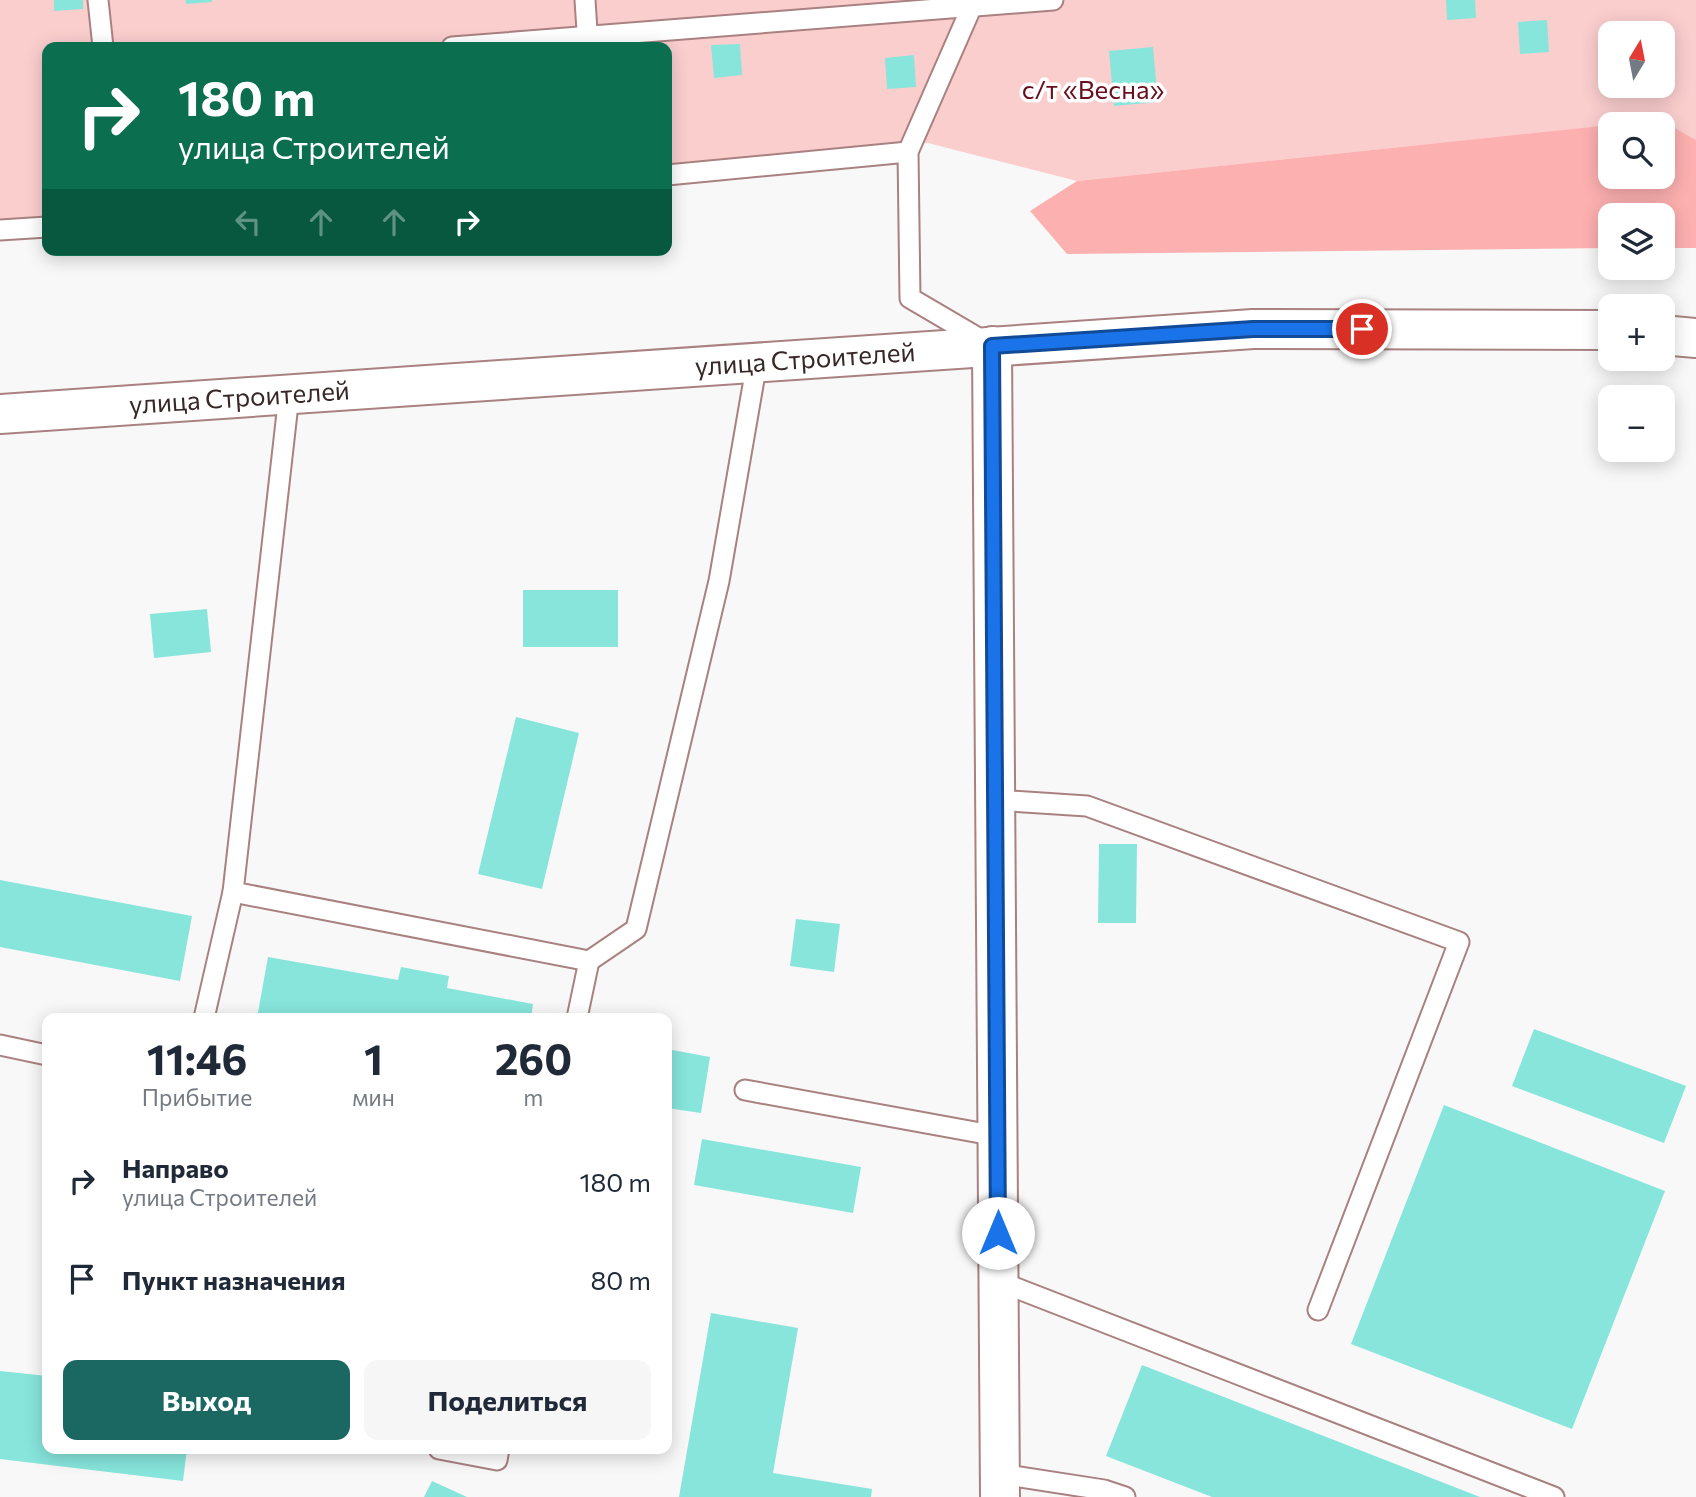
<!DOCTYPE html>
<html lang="ru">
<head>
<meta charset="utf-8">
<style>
  body { margin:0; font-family:Commissioner,sans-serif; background:#f6f6f7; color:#1f2937; height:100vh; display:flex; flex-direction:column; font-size:26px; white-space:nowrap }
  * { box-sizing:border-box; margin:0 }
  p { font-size:23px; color:#747a83 }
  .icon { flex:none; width:38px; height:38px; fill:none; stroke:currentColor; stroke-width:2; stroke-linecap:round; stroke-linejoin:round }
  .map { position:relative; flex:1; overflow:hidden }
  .panel { position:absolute; left:42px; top:1013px; width:630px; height:441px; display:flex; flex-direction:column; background:#fff; border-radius:14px; box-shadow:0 4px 18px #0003 }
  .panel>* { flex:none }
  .top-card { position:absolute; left:42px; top:42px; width:630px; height:214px; border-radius:14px; box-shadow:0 4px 18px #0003; background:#0b6e4f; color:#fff; overflow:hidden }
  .needle { width:46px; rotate:10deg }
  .fabs { position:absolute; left:1598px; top:21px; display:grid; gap:14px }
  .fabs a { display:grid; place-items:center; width:77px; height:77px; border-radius:14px; background:#fff; box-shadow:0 4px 18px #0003; font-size:35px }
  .pin { position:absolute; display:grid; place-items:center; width:60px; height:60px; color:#fff; margin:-30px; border:4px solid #fff; border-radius:50%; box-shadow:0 2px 7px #0007 }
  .me { position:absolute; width:77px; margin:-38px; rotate:0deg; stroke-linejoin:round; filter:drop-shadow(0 0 5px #0008) }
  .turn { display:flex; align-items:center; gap:24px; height:147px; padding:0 21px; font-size:32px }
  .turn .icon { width:91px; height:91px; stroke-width:2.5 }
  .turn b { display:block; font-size:49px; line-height:60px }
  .lanes { display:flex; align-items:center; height:66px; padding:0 21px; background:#0003; justify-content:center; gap:35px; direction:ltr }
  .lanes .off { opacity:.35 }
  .eta { display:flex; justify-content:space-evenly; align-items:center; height:119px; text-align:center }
  .eta b { font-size:42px; font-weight:700; line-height:49px }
  .primary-button { display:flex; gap:14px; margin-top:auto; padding:14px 21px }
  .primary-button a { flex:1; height:80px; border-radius:14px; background:#1b6762; color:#fff; font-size:28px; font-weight:700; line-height:80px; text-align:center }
  .primary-button a+a { background:#f6f6f7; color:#1f2937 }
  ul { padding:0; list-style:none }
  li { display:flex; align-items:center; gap:21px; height:98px; padding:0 21px }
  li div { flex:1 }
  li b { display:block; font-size:26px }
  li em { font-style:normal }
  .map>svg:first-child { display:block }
  .green { fill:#fbcece; fill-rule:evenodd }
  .forest { fill:#fdb0b0 }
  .building { fill:#87e5dc }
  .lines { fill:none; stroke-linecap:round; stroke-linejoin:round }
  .service-casing { stroke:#a98181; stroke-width:23 }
  .minor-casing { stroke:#a98181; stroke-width:42 }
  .secondary-casing { stroke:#a98181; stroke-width:42 }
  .service { stroke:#fff; stroke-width:19 }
  .minor { stroke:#fff; stroke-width:38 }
  .secondary { stroke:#fff; stroke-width:38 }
  .route-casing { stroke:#114b97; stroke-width:18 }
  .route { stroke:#1a73e8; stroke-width:12 }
  .labels { text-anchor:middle; stroke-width:7; stroke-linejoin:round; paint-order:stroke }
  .park-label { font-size:26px; fill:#680f1e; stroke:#fff }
  .street-label { font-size:26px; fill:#372727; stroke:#fff }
</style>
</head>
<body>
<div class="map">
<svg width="1696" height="1497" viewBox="0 0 1696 1497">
  <rect width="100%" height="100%" fill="#f8f8f8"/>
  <!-- green -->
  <path class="green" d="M0,0h1696v140l-35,-20 -584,61 -149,-38 -261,22v-118h-620v169l-47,4zM1610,33h52v53h-52z"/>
  <!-- forest -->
  <polygon class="forest" points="1661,120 1696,140 1696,248 1663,248 1662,215 1610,215 1610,248 1067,254 1030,211 1077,181 1610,125 1610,177 1662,177 1662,124 1619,124"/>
  <!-- building -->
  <g class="building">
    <polygon points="54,0 83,0 83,9 54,11"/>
    <polygon points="186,0 212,0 212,2 186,4"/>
    <polygon points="1446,0 1475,0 1476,18 1447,20"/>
    <polygon points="1547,20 1549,52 1520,54 1518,22"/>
    <polygon points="740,44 742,75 714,78 711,45"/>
    <polygon points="1153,47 1158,102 1114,106 1109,51"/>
    <polygon points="914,55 916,87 887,89 885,58"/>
    <rect x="523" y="590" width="95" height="57"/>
    <polygon points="207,609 211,652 154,658 150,614"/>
    <polygon points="516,717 579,733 542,889 478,874"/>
    <polygon points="1099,844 1137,844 1136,923 1098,923"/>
    <polygon points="0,880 192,916 180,981 0,947"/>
    <polygon points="796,919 840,924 834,972 790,966"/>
    <polygon points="268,957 398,980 401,967 449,976 447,988 533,1004 531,1018 257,1018"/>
    <polygon points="1534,1029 1686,1086 1664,1143 1512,1086"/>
    <polygon points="667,1049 710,1057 701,1113 667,1108"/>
    <polygon points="1444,1105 1665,1191 1572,1429 1351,1344"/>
    <polygon points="702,1139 861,1167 853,1213 694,1185"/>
    <polygon points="711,1313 798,1328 773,1473 872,1489 871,1497 679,1497"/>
    <polygon points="1142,1365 1480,1497 1212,1497 1106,1456"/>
    <polygon points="0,1371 47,1376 47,1449 187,1449 183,1481 0,1459"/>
    <polygon points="432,1481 467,1497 424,1497"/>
  </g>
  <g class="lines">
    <!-- service casing -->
    <g class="service-casing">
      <g id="service">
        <polyline points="98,0 103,47"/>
        <polyline points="585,0 588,46"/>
        <polyline points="972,0 972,6 908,152 910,298 985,342"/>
        <polyline points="452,47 1053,0"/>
        <polyline points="667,175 908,152"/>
        <polyline points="0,230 47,227"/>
        <polyline points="289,395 233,892 589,961 636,929 719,581 757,362"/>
        <polyline points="995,800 1087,806 1459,942 1318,1310"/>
        <polyline points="204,1018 233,892"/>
        <polyline points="577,1018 589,961"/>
        <polyline points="0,1045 47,1055"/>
        <polyline points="745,1090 997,1136"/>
        <polyline points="998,1281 1554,1497"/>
        <polyline points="439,1449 497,1460 499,1449"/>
        <polyline points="1000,1474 1104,1490 1125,1497"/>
      </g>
    </g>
    <!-- minor casing -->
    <g class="minor-casing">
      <polyline id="minor" points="992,346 1000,1497"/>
    </g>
    <!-- secondary casing -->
    <g class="secondary-casing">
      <g id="secondary">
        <polyline points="1662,335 1696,338"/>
        <path id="s1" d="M0,414l1253,-85 357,1"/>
      </g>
    </g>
    <!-- service -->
    <use href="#service" class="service"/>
    <!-- minor -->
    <use href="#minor" class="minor"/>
    <!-- secondary -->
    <use href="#secondary" class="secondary"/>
  </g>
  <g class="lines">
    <!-- route casing -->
    <g class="route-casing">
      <polyline id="route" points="998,1233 992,346 1253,329 1362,329"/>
    </g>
    <!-- route -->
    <use href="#route" class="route"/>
  </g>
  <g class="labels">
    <!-- park labels -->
    <g class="park-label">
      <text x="1093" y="99">с/т «Весна»</text>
    </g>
    <!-- street labels -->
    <g class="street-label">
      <text dy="9" stroke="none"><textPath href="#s1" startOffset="807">улица Строителей</textPath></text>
      <text dy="9" stroke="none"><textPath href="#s1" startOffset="240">улица Строителей</textPath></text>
    </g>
  </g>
</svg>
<div class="fabs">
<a><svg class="needle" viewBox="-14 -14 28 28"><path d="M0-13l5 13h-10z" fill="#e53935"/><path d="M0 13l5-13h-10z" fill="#747a83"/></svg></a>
<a><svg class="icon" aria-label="search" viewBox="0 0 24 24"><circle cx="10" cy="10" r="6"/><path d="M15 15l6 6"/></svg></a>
<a><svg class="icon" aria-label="layers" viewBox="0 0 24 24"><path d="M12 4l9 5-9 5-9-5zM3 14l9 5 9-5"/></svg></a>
<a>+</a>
<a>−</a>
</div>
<div class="pin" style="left:1362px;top:329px;background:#d93025"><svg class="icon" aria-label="arrive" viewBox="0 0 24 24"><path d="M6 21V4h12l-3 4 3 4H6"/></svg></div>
<svg class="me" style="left:998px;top:1233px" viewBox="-20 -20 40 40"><circle r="19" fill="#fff"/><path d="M0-13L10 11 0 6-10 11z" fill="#1a73e8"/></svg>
<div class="top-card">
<div class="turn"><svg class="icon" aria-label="right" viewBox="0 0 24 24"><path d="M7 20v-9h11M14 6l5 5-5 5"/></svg><div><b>180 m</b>улица Строителей</div></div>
<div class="lanes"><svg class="icon off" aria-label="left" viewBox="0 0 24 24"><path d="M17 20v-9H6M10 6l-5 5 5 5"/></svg><svg class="icon off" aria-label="ahead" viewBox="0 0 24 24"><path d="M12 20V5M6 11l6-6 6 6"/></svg><svg class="icon off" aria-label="ahead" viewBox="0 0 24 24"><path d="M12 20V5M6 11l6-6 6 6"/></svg><svg class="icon" aria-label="right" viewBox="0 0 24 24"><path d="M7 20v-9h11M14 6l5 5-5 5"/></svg></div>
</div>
<section class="panel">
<div class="eta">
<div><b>11:46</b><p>Прибытие</p></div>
<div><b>1</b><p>мин</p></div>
<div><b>260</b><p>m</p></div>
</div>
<ul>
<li><svg class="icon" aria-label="right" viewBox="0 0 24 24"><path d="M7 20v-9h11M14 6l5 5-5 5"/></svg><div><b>Направо</b><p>улица Строителей</p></div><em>180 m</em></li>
<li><svg class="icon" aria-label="arrive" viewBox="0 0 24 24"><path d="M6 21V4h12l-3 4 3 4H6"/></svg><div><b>Пункт назначения</b></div><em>80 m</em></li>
</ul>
<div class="primary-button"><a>Выход</a><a>Поделиться</a></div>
</section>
</div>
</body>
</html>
